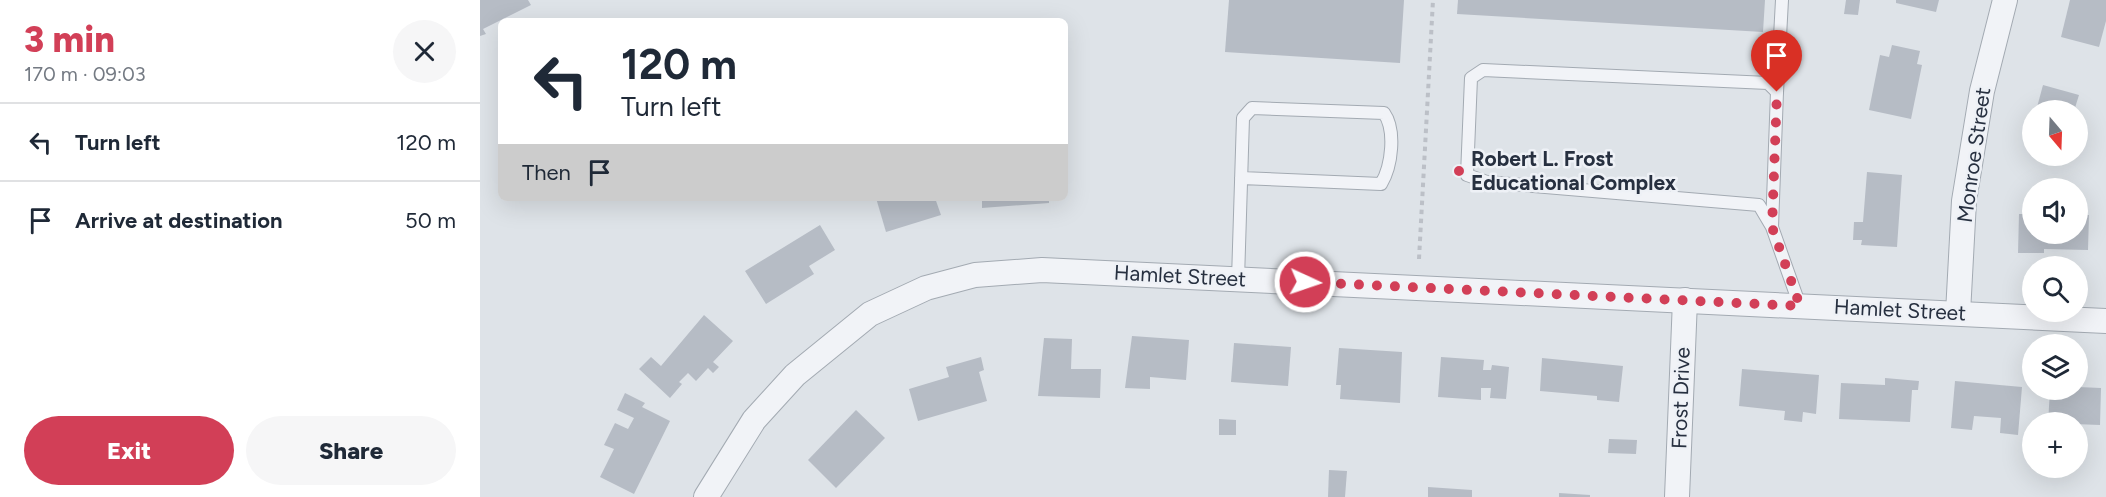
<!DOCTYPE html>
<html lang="en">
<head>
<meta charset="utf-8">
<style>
  body { margin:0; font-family:Figtree,sans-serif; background:#f6f6f7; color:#1f2937; height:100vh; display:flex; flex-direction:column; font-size:22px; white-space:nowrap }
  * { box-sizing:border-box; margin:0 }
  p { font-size:20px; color:#747a83 }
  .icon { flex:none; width:33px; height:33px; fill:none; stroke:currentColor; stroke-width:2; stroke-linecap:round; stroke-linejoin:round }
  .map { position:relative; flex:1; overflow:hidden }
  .drawer { display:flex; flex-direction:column; background:#fff; width:480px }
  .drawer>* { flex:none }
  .guide { position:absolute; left:18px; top:18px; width:570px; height:183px; border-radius:9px; box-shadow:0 6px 24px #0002; background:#fff; color:#1f2937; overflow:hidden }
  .needle { width:39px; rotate:161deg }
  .controls { position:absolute; left:1542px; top:100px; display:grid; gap:12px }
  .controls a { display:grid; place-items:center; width:66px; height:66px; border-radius:50%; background:#fff; box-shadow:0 6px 24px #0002; font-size:30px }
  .pin { position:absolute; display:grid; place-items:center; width:51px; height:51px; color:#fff; margin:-62px -26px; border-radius:50% 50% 50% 0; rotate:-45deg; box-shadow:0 0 6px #0007 }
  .pin .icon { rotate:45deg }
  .me { position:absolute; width:66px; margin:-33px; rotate:93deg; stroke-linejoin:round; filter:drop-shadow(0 0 4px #0008) }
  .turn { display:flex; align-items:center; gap:21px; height:126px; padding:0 24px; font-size:27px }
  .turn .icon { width:78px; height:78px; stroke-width:2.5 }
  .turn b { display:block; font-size:42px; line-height:51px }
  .then { display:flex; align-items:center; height:57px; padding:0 24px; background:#0003; gap:12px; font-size:22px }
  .round { display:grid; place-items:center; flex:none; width:63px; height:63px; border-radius:32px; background:#f6f6f7 }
  .summary { display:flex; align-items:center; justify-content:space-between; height:102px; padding:0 24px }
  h1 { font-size:36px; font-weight:800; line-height:45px; color:#d23f57 }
  .cta { display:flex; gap:12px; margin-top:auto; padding:12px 24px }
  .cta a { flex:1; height:69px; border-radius:36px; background:#d23f57; color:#fff; font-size:24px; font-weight:800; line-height:69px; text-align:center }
  .cta a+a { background:#f6f6f7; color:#1f2937 }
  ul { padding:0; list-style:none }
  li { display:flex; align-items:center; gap:18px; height:78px; padding:0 24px; border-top:2px solid #e0e1e3 }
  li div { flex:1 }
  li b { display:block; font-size:22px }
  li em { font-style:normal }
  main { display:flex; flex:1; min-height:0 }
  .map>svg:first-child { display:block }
  .building { fill:#b6bcc5 }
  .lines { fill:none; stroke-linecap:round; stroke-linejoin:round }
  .service-casing { stroke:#a3aab2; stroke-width:14 }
  .minor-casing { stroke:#a3aab2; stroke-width:26 }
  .path { stroke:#bcc0c7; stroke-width:4; stroke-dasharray:4.5 4.5; stroke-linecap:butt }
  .service { stroke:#f1f3f7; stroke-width:12 }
  .minor { stroke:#f1f3f7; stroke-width:24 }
  .route { stroke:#d23f57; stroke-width:10; stroke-dasharray:0 18 }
  .poi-dot { fill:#d23f57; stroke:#eef1f6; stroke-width:2 }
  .labels { text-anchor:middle; stroke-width:5; stroke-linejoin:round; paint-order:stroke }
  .street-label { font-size:21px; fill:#273040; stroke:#eef1f6 }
  .poi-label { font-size:21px; font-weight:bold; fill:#273040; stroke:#eef1f6; text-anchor:start }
</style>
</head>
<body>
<main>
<section class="drawer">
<div class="summary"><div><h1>3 min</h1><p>170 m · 09:03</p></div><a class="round"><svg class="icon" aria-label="close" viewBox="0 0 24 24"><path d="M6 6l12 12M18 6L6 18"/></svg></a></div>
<ul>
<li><svg class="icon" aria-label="left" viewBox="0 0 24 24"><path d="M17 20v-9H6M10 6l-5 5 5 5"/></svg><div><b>Turn left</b></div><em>120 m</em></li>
<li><svg class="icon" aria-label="arrive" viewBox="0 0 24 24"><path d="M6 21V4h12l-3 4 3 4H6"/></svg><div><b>Arrive at destination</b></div><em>50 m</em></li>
</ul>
<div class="cta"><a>Exit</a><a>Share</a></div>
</section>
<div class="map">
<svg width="1626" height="497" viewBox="0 0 1626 497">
  <rect width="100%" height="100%" fill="#dee3e8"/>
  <!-- building -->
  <g class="building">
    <polygon points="0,0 48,0 51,5 3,29 6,34 0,36"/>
    <polygon points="749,0 924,0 920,63 745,52"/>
    <polygon points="978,0 1285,0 1283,32 977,14"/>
    <polygon points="1366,0 1380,0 1378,15 1364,14"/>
    <polygon points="1416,0 1459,0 1456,12 1416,3"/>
    <polygon points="1590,0 1626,0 1626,21 1619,47 1581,37"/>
    <polygon points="1412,45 1440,51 1437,64 1442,65 1431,119 1389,110 1400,55 1409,57"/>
    <polygon points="1563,85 1599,95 1594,111 1556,111"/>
    <polygon points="1387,172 1422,175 1417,247 1381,245 1382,240 1373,240 1374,222 1383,222"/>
    <polygon points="396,198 455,198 461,215 406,232"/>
    <polygon points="502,198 569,198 569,203 502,208"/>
    <polygon points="1539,214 1552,214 1552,234 1598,234 1598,215 1609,215 1608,250 1564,249 1564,253 1538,253"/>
    <polygon points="340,225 355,250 329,266 334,274 286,304 265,271"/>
    <polygon points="224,315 253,341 233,362 239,367 233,373 228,368 216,381 208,373 199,382 202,384 190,398 159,369 171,357 181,366"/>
    <polygon points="652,336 709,340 706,380 670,377 670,389 645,388"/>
    <polygon points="564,338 592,339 591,369 621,369 620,398 558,396"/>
    <polygon points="754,343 811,347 808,386 751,382"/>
    <polygon points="859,348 922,352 920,403 860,399 861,385 856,385"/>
    <polygon points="501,357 504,370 499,372 507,401 438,421 429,389 469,377 466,367"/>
    <polygon points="961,357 1004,360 1003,370 1011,370 1012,365 1029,367 1026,399 1010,398 1011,388 1001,388 1001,400 958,397"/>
    <polygon points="1062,358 1143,366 1139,402 1117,400 1117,396 1060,391"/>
    <polygon points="1262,369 1339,375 1336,414 1323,412 1322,422 1304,420 1305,411 1259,406"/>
    <polygon points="1405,378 1439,381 1438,390 1432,390 1430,422 1359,419 1361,383 1405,385"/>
    <polygon points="1475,381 1542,387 1538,435 1520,433 1521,418 1494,416 1492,430 1471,428"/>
    <polygon points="1598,387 1621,388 1620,425 1568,423 1570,390 1598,390"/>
    <polygon points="145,393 165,403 162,407 190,421 154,494 120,477 134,449 124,445 135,423 148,429 154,418 137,410"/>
    <polygon points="376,410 405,438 356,488 328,460"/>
    <polygon points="739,419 756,420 756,435 739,435"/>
    <polygon points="1129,439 1157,440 1156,454 1128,453"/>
    <polygon points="849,470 867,471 865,497 848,497"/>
    <polygon points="948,487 992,490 992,497 948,497"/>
    <polygon points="1079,493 1110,495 1110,497 1079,497"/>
  </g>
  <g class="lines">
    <!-- service casing -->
    <g class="service-casing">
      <g id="service">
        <polyline points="1297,92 1302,0"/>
        <polyline points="1292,227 1297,92 1288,83 1003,70 991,78 987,175 1007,182 1279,205 1292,227 1320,306"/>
        <path d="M758,279l5,-161 9,-10 132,5c12,17 8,53 -3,71l-140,-6"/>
      </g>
    </g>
    <!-- minor casing -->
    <g class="minor-casing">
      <g id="minor">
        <polyline points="1478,313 1484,201 1502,91 1525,0"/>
        <polyline points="226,497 274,420 315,375 390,314 446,288 495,275 562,270 1626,321"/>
        <polyline points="1197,497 1205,300"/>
      </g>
    </g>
    <!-- path -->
    <polyline class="path" points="939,259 953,0"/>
    <!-- service -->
    <use href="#service" class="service"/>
    <!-- minor -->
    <use href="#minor" class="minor"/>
  </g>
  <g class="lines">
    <!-- route -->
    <polyline class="route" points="825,282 1320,306 1292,227 1297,92"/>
  </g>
  <!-- markers -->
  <circle class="poi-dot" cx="979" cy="171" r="6"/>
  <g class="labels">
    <!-- street labels -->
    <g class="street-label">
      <text transform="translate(1494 155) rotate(-82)" y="7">Monroe Street</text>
      <text transform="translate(700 276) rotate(3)" y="7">Hamlet Street</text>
      <text transform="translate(1420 310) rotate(3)" y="7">Hamlet Street</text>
      <text transform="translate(1201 398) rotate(-88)" y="7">Frost Drive</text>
    </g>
    <!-- poi labels -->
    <g class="poi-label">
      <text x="991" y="166">Robert L. Frost<tspan x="991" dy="24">Educational Complex</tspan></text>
    </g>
  </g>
</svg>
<div class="controls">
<a><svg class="needle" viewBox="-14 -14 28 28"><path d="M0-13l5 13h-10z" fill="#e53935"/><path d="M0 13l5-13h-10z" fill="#747a83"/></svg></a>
<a><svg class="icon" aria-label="sound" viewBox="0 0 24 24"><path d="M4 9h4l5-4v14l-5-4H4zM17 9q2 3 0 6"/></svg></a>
<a><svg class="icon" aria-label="search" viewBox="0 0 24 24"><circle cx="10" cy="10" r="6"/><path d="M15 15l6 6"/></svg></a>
<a><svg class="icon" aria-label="layers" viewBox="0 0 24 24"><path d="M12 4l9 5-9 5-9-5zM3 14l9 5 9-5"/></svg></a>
<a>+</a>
</div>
<div class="pin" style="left:1297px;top:92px;background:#d93025"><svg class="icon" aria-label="arrive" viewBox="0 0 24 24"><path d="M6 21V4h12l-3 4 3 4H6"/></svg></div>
<svg class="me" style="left:825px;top:282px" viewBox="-20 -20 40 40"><circle r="17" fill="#d23f57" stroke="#fff" stroke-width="3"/><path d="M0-11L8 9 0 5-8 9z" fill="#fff"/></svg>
<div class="guide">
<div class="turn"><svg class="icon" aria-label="left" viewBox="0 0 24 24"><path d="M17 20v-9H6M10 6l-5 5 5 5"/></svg><div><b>120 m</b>Turn left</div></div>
<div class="then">Then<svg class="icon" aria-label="arrive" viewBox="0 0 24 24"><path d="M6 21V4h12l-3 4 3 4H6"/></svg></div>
</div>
</div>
</main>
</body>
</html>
